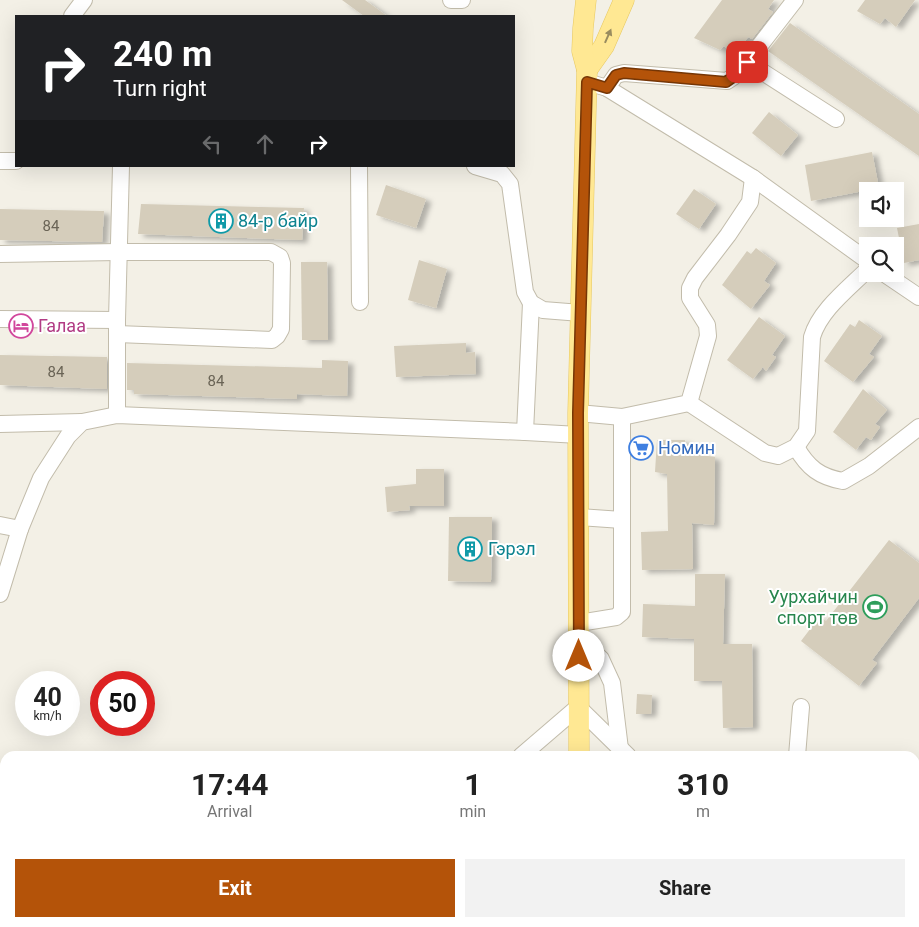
<!DOCTYPE html>
<html lang="en">
<head>
<meta charset="utf-8">
<style>
  body { margin:0; font-family:Roboto,sans-serif; background:#f2f2f2; color:#222; height:100vh; display:flex; flex-direction:column; font-size:19px; white-space:nowrap }
  * { box-sizing:border-box; margin:0 }
  p { font-size:16px; color:#767676 }
  .icon { flex:none; width:28px; height:28px; fill:none; stroke:currentColor; stroke-width:2; stroke-linecap:round; stroke-linejoin:round }
  .map { position:relative; flex:1; overflow:hidden }
  .details { position:absolute; left:0px; top:751px; width:920px; height:176px; display:flex; flex-direction:column; background:#fff; border-radius:15px 15px 0 0; box-shadow:0 5px 20px #0002 }
  .details>* { flex:none }
  .guide { position:absolute; left:15px; top:15px; width:500px; height:152px; border-radius:0px; box-shadow:0 5px 20px #0002; background:#202124; color:#fff; overflow:hidden }
  .tools { position:absolute; left:859px; top:182px; display:grid; gap:10px }
  .tools a { display:grid; place-items:center; width:45px; height:45px; border-radius:0px; background:#fff; box-shadow:0 5px 20px #0002; font-size:25px }
  .speed { position:absolute; left:15px; top:671px; display:flex; gap:10px; font-size:25px; font-weight:700; text-align:center }
  .speed>* { display:grid; place-content:center; width:65px; height:65px; border-radius:50%; background:#fff; box-shadow:0 5px 20px #0002; line-height:1 }
  .speed small { font-size:12px; font-weight:400 }
  .speed .limit { border:8px solid #d22; background:#fff; color:#111 }
  .pin { position:absolute; display:grid; place-items:center; width:42px; height:42px; color:#fff; margin:-21px; border-radius:10px; box-shadow:0 2px 8px #0006 }
  .me { position:absolute; width:55px; margin:-28px; rotate:0deg; stroke-linejoin:round; filter:drop-shadow(0 0 4px #0008) }
  .turn { display:flex; align-items:center; gap:18px; height:105px; padding:0 15px; font-size:22px }
  .turn .icon { width:65px; height:65px; stroke-width:2.5 }
  .turn b { display:block; font-size:35px; line-height:42px }
  .lanes { display:flex; align-items:center; height:48px; padding:0 15px; background:#0003; justify-content:center; gap:25px; direction:ltr }
  .lanes .off { opacity:.35 }
  .eta { display:flex; justify-content:space-evenly; align-items:center; height:85px; text-align:center }
  .eta b { font-size:30px; font-weight:700; line-height:35px }
  .button { display:flex; gap:10px; margin-top:auto; padding:10px 15px }
  .button a { flex:1; height:58px; border-radius:0px; background:#b45309; color:#fff; font-size:20px; font-weight:700; line-height:58px; text-align:center }
  .button a+a { background:#f2f2f2; color:#222 }
  .map>svg:first-child { display:block }
  .building { fill:#d5cdbb; filter:url(#shadow) }
  .lines { fill:none; stroke-linecap:round; stroke-linejoin:round }
  .minor-casing { stroke:#c2bcab; stroke-width:18 }
  .major-casing { stroke:#e7c860; stroke-width:21 }
  .minor { stroke:#fff; stroke-width:16 }
  .major { stroke:#ffe893; stroke-width:20 }
  .oneway { fill:#998c5f }
  .route-casing { stroke:#753606; stroke-width:12 }
  .route { stroke:#b45309; stroke-width:9 }
  .labels { text-anchor:middle; stroke-width:4; stroke-linejoin:round; paint-order:stroke }
  .number-label { font-size:15px; fill:#6a6456 }
  .culture-label { font-size:18px; fill:#0d838f; stroke:#fff; text-anchor:start }
  .hotel-label { font-size:18px; fill:#b23c85; stroke:#fff; text-anchor:start }
  .shop-label { font-size:18px; fill:#366cbe; stroke:#fff; text-anchor:start }
  .leisure-label { font-size:18px; fill:#27864d; stroke:#fff; text-anchor:end }
</style>
</head>
<body>
<div class="map">
<svg width="919" height="927" viewBox="0 0 919 927">
  <defs>
    <filter id="shadow"><feDropShadow dx="5.5" dy="3" stdDeviation="2.5" flood-color="#0004"/></filter>
  </defs>
  <rect width="100%" height="100%" fill="#f3f0e6"/>
  <!-- building -->
  <g class="building">
    <polygon points="342,0 365,0 387,16 364,16"/>
    <polygon points="722,0 774,0 768,9 773,12 752,39 748,37 736,55 724,46 720,50 694,38"/>
    <polygon points="865,0 915,0 896,27 885,18 880,24 857,11"/>
    <polygon points="790,23 919,114 919,156 768,51"/>
    <polygon points="769,112 798,135 781,156 752,133"/>
    <polygon points="872,152 879,188 811,201 805,165"/>
    <polygon points="386,185 426,199 416,228 376,215"/>
    <polygon points="694,189 716,204 699,229 676,214"/>
    <polygon points="141,204 304,208 302,240 138,234"/>
    <polygon points="0,209 104,211 102,242 0,240"/>
    <polygon points="919,224 919,260 904,263 897,228"/>
    <polygon points="756,248 776,263 764,281 770,285 751,309 722,285 747,251 751,254"/>
    <polygon points="419,260 447,269 436,308 408,300"/>
    <polygon points="301,262 327,262 328,340 302,340"/>
    <polygon points="759,317 785,336 772,355 776,357 766,371 763,367 753,379 727,360"/>
    <polygon points="859,320 882,336 869,354 874,357 853,382 824,361 850,324 855,327"/>
    <polygon points="466,343 466,353 475,352 476,374 396,377 394,346"/>
    <polygon points="0,355 107,357 107,389 0,385"/>
    <polygon points="322,360 348,361 347,396 297,394 297,399 134,394 134,390 127,390 127,363 322,368"/>
    <polygon points="863,389 887,410 875,424 880,427 871,440 866,437 856,450 833,432"/>
    <polygon points="657,440 685,440 687,453 715,457 714,525 692,523 693,569 642,570 641,532 668,531 667,474 655,472"/>
    <polygon points="416,469 444,469 444,506 409,506 410,510 387,512 385,487 416,484"/>
    <polygon points="449,517 492,517 491,582 448,581"/>
    <polygon points="889,540 919,563 919,598 872,660 877,663 859,686 801,641 820,616 826,621"/>
    <polygon points="695,574 725,574 723,644 752,644 753,727 723,728 722,681 694,681 694,639 642,637 643,604 695,606"/>
    <polygon points="637,694 652,695 651,714 636,714"/>
  </g>
  <g class="lines">
    <!-- minor casing -->
    <g class="minor-casing">
      <g id="minor">
        <polyline points="451,0 462,0"/>
        <polyline points="72,16 84,0"/>
        <polyline points="747,62 836,119"/>
        <polyline points="587,82 607,88 753,178 868,261"/>
        <polyline points="607,88 616,75 624,73 727,81 733,77 747,62 795,0"/>
        <polyline points="0,161 16,161"/>
        <polyline points="359,166 360,302"/>
        <polyline points="475,166 502,174 510,184 525,292 531,303 543,310 581,313"/>
        <polyline points="0,254 118,252 271,252 280,257 282,263 281,329 277,336 272,340 117,334"/>
        <polyline points="885,274 919,297"/>
        <polyline points="0,319 117,320"/>
        <path d="M689,403l76,50 13,3 18,-9 11,-16 5,-94c8,-27 36,-48 56,-68"/>
        <polyline points="578,413 622,417 689,403 708,336 707,325 690,298 690,288 695,278 728,235 750,202 753,178"/>
        <polyline points="117,415 117,320 121,166"/>
        <polyline points="0,424 82,422"/>
        <polyline points="525,432 531,303"/>
        <path d="M796,447c12,21 24,30 47,34l26,-15 50,-39"/>
        <polyline points="579,517 622,520"/>
        <polyline points="0,525 20,529 41,478 68,436 82,422 117,415 525,432 579,435"/>
        <polyline points="0,594 20,529"/>
        <polyline points="579,623 616,617 622,612 622,417"/>
        <polyline points="579,639 601,659 612,683 620,749"/>
        <polyline points="521,756 578,707 628,756"/>
        <polyline points="797,756 801,707"/>
        <polyline points="915,820 919,820"/>
        <polyline points="529,922 533,927"/>
      </g>
    </g>
    <!-- major casing -->
    <g class="major-casing">
      <g id="major">
        <polyline points="587,70 604,46 624,0"/>
        <polyline points="579,756 578,413 587,70 582,51 583,28 586,0"/>
        <polyline points="915,912 919,913"/>
        <polyline points="580,927 580,922"/>
      </g>
    </g>
    <!-- minor -->
    <use href="#minor" class="minor"/>
    <!-- major -->
    <use href="#major" class="major"/>
  </g>
  <!-- one-way arrows -->
  <defs><path id="oneway-solid" d="M-6-.8H1V-3.2L6.5 0L1 3.2V.8H-6Z" transform="scale(1.25)"/></defs>
  <use class="oneway" href="#oneway-solid" transform="translate(608 36) rotate(-66)"/>
  <g class="lines">
    <!-- route casing -->
    <g class="route-casing">
      <polyline id="route" points="579,656 578,413 587,82 607,88 616,75 624,73 726,82 733,77 747,62"/>
    </g>
    <!-- route -->
    <use href="#route" class="route"/>
  </g>
  <!-- icons -->
  <defs>
    <g id="building-ring" transform="scale(1.25)"><circle r="9.5" fill="#fff" stroke="#0f9aa8" stroke-width="1.5"/><path d="M-4-6H4V6H1V3H-1V6H-4ZM-2.5-4.3h1.7v1.8h-1.7ZM.8-4.3h1.7v1.8H.8ZM-2.5-1h1.7V.8h-1.7ZM.8-1h1.7V.8H.8Z" fill="#0f9aa8"/></g>
    <g id="hotel-ring" transform="scale(1.25)"><circle r="9.5" fill="#fff" stroke="#d1479c" stroke-width="1.5"/><path d="M-6-4.5h1.5V1H6V5H4.5V3h-9V5H-6ZM-4 0a1.8 1.8 0 1 1 3.6 0ZM.5 0V-2.5h3Q6-2.5 6 0Z" fill="#d1479c"/></g>
    <g id="supermarket-ring" transform="scale(1.25)"><circle r="9.5" fill="#fff" stroke="#3f7fe0" stroke-width="1.5"/><path d="M-6-5.5h2.5l.6 2H6L4.5 2H-2.5L-4.4-4H-6ZM-1.5 3.2a1.3 1.3 0 1 0 .1 0ZM3 3.2a1.3 1.3 0 1 0 .1 0Z" fill="#3f7fe0"/></g>
    <g id="stadium-ring" transform="scale(1.25)"><circle r="9.5" fill="#fff" stroke="#2e9e5b" stroke-width="1.5"/><path d="M0-5a6.5 5 0 1 0 0 10a6.5 5 0 1 0 0-10ZM-3.5-1.8h7v3.6h-7Z" fill="#2e9e5b"/></g>
  </defs>
  <g fill-rule="evenodd">
    <use href="#building-ring" x="221" y="221"/>
    <use href="#hotel-ring" x="21" y="326"/>
    <use href="#supermarket-ring" x="641" y="448"/>
    <use href="#building-ring" x="470" y="549"/>
    <use href="#stadium-ring" x="875" y="607"/>
  </g>
  <g class="labels">
    <!-- number labels -->
    <g class="number-label">
      <text x="51" y="231">84</text>
      <text x="56" y="377">84</text>
      <text x="216" y="386">84</text>
    </g>
    <!-- culture labels -->
    <g class="culture-label">
      <text x="238" y="227">84-р байр</text>
      <text x="488" y="555">Гэрэл</text>
    </g>
    <!-- hotel labels -->
    <g class="hotel-label">
      <text x="38" y="332">Галаа</text>
    </g>
    <!-- shop labels -->
    <g class="shop-label">
      <text x="658" y="454">Номин</text>
    </g>
    <!-- leisure labels -->
    <g class="leisure-label">
      <text x="858" y="603">Уурхайчин<tspan x="858" dy="21">спорт төв</tspan></text>
    </g>
  </g>
</svg>
<div class="tools">
<a><svg class="icon" aria-label="sound" viewBox="0 0 24 24"><path d="M4 9h4l5-4v14l-5-4H4zM17 9q2 3 0 6"/></svg></a>
<a><svg class="icon" aria-label="search" viewBox="0 0 24 24"><circle cx="10" cy="10" r="6"/><path d="M15 15l6 6"/></svg></a>
</div>
<div class="speed"><div>40<small>km/h</small></div><div class="limit">50</div></div>
<div class="pin" style="left:747px;top:62px;background:#d93025"><svg class="icon" aria-label="arrive" viewBox="0 0 24 24"><path d="M6 21V4h12l-3 4 3 4H6"/></svg></div>
<svg class="me" style="left:579px;top:656px" viewBox="-20 -20 40 40"><circle r="19" fill="#fff"/><path d="M0-13L10 11 0 6-10 11z" fill="#b45309"/></svg>
<div class="guide">
<div class="turn"><svg class="icon" aria-label="right" viewBox="0 0 24 24"><path d="M7 20v-9h11M14 6l5 5-5 5"/></svg><div><b>240 m</b>Turn right</div></div>
<div class="lanes"><svg class="icon off" aria-label="left" viewBox="0 0 24 24"><path d="M17 20v-9H6M10 6l-5 5 5 5"/></svg><svg class="icon off" aria-label="ahead" viewBox="0 0 24 24"><path d="M12 20V5M6 11l6-6 6 6"/></svg><svg class="icon" aria-label="right" viewBox="0 0 24 24"><path d="M7 20v-9h11M14 6l5 5-5 5"/></svg></div>
</div>
<section class="details">
<div class="eta">
<div><b>17:44</b><p>Arrival</p></div>
<div><b>1</b><p>min</p></div>
<div><b>310</b><p>m</p></div>
</div>
<div class="button"><a>Exit</a><a>Share</a></div>
</section>
</div>
</body>
</html>
